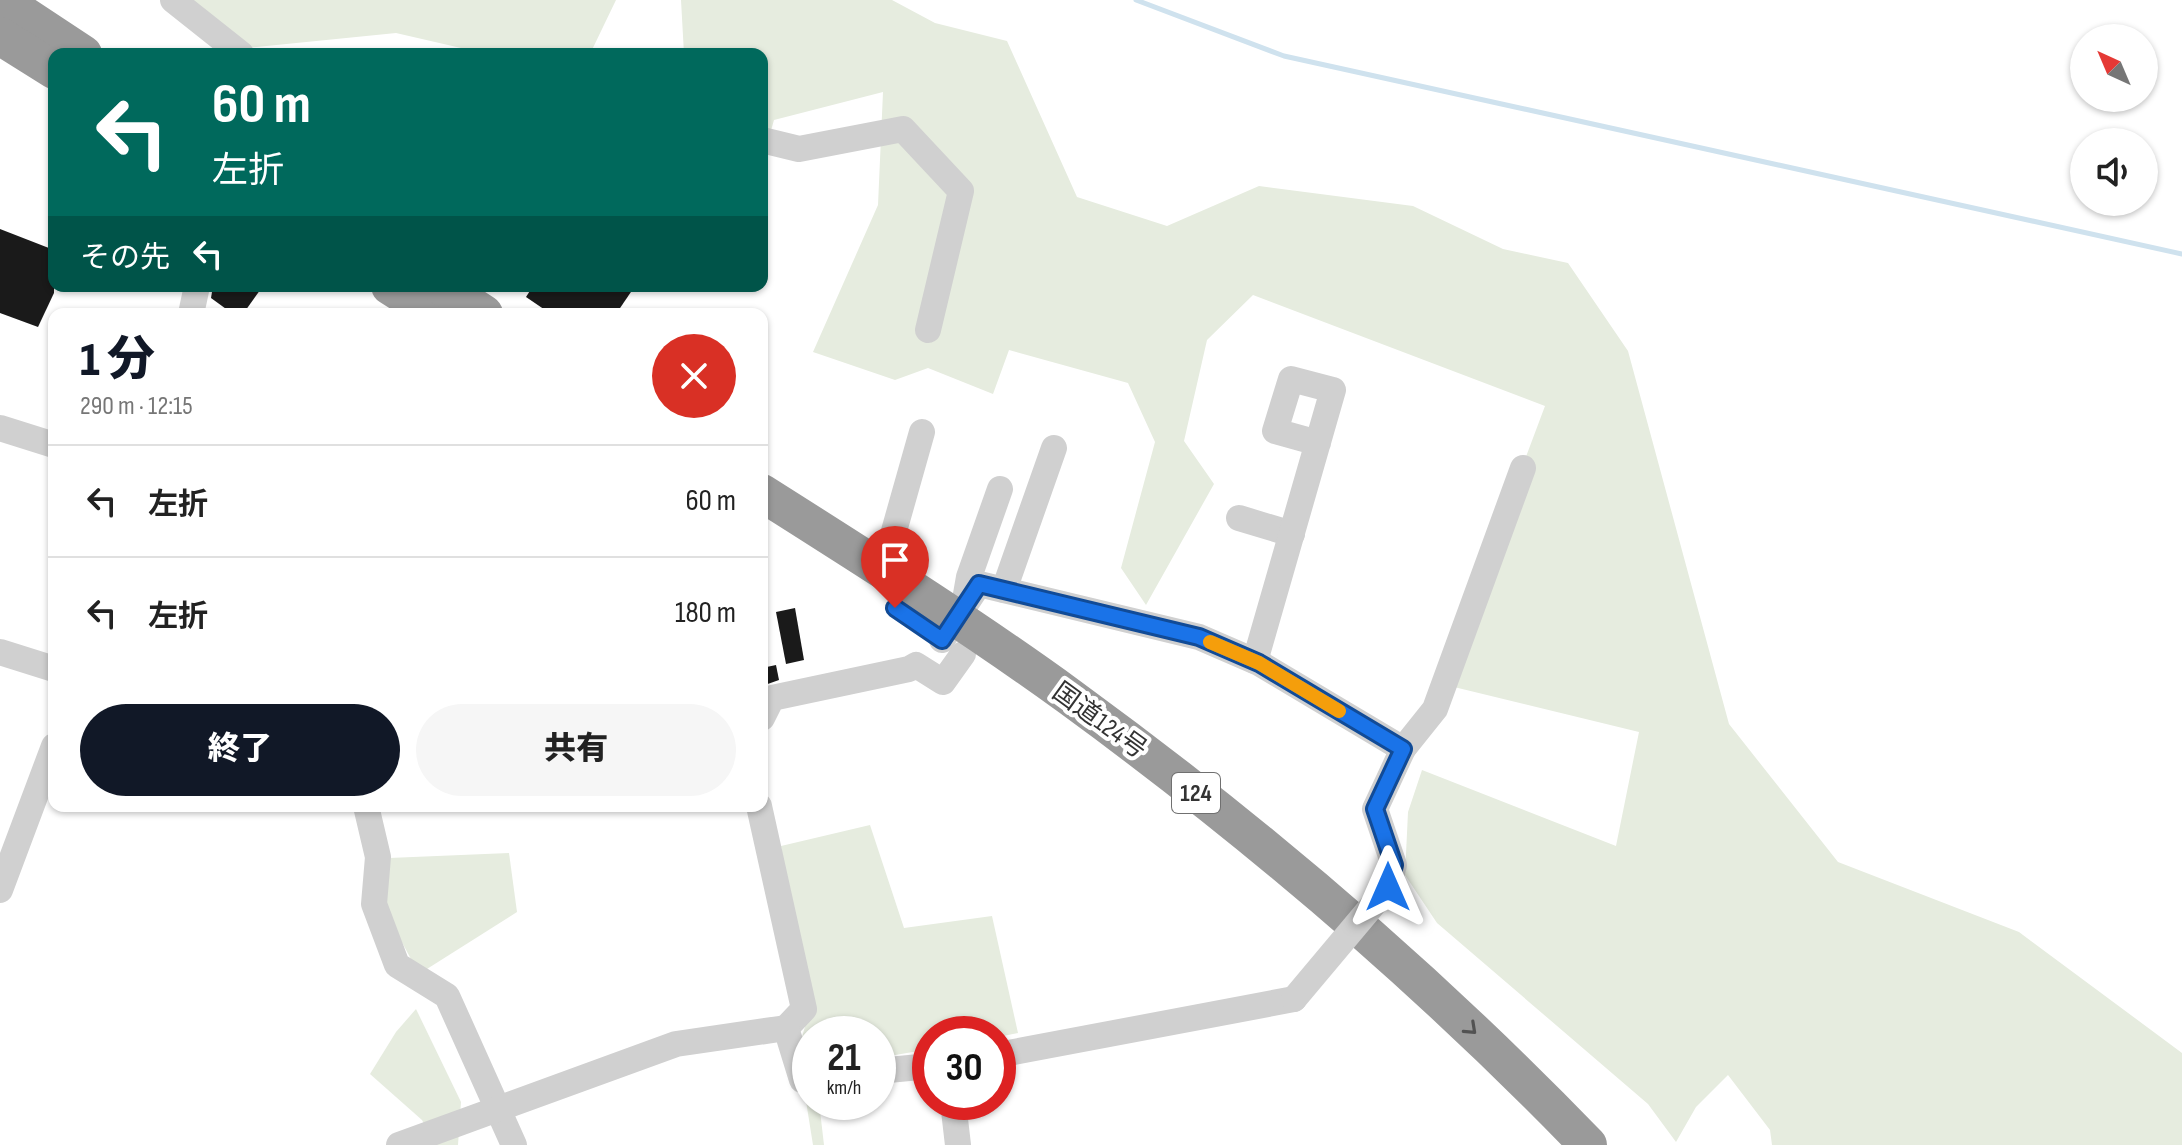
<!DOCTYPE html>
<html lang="ja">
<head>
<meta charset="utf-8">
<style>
  body { margin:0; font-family:"Sofia Sans Condensed","Noto Sans JP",sans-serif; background:#f6f6f6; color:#222; height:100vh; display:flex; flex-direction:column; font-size:30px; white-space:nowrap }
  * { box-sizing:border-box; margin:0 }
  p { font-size:26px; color:#767676 }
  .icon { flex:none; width:44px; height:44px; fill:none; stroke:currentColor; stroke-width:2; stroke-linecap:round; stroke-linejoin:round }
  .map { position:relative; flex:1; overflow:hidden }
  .panel { position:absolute; left:48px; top:308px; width:720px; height:504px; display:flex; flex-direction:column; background:#fff; border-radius:16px; box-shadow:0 2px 6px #0004 }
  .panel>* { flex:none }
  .hud { position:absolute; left:48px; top:48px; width:720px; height:244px; border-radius:16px; box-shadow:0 2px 6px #0004; background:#00695c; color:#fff; overflow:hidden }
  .needle { width:52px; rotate:316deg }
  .tools { position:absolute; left:2070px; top:24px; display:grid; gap:16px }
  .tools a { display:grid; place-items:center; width:88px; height:88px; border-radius:50%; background:#fff; box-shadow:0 2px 6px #0004; font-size:40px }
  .speed { position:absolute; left:792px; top:1016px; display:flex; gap:16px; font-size:40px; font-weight:700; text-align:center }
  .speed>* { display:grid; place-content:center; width:104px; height:104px; border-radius:50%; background:#fff; box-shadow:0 2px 6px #0004; line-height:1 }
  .speed small { font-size:20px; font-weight:400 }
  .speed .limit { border:12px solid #d22; background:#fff; color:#111 }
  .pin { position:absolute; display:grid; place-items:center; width:68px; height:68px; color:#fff; margin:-82px -34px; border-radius:50% 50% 50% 0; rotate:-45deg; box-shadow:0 0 8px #0007 }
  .pin .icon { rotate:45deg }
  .me { position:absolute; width:88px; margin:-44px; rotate:0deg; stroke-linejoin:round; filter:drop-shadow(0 0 6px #0008) }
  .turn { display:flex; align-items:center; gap:28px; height:168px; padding:0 32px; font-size:36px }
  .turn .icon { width:104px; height:104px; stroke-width:2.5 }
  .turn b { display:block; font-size:56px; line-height:68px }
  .then { display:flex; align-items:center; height:76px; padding:0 32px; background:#0003; gap:16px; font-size:30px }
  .round { display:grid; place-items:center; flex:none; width:84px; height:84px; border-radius:42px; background:#f6f6f6 }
  .head { display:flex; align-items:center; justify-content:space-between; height:136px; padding:0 32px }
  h1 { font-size:48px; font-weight:800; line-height:60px; color:#111827 }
  .cta { display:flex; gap:16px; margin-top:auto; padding:16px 32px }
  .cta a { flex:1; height:92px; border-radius:48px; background:#111827; color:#fff; font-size:32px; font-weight:800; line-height:92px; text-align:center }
  .cta a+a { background:#f6f6f6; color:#222 }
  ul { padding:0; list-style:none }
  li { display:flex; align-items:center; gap:24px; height:112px; padding:0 32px; border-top:2px solid #e0e0e0 }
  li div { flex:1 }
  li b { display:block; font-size:30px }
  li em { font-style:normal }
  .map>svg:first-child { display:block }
  .green { fill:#e6ecdf }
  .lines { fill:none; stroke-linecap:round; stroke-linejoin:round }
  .stream { stroke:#cfe2ee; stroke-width:5 }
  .building { fill:#1a1a1a }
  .minor { stroke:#d0d0d0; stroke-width:26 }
  .highway { stroke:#9a9a9a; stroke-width:38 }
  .minor-bridge { stroke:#d0d0d0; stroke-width:26 }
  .oneway { stroke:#525252 }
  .route-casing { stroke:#114b97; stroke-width:20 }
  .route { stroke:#1a73e8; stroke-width:14 }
  .slow { stroke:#f59e0b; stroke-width:14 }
  .labels { text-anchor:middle; stroke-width:8; stroke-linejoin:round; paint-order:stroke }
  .shield { fill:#fff; stroke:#707070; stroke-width:2 }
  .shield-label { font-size:24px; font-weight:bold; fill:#333 }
  .street-label { font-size:26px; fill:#333; stroke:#fff }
</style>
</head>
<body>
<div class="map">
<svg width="2182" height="1145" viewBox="0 0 2182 1145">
  <rect width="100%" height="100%" fill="#fff"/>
  <!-- green -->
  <g class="green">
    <polygon points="192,0 616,0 590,54 487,54 396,33 247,48"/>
    <polygon points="681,0 892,0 935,23 1007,41 1077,197 1167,226 1259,186 1413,206 1503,249 1568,263 1628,351 1729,724 1838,862 2019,932 2182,1053 2182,1145 1772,1145 1770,1130 1728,1075 1696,1107 1676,1142 1648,1104 1437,923 1405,875 1408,812 1422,770 1616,846 1639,732 1454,687 1476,590 1545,406 1253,295 1207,340 1184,441 1214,484 1146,605 1121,568 1155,442 1128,383 1009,350 993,394 928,368 895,380 813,352 878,205 883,92 774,120 762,162 762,54 684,54"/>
    <polygon points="870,825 904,928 992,916 1018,1033 998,1037 998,1034 930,1034 930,1049 878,1058 878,1034 810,1034 810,1102 819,1102 824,1145 813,1145 798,1051 806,1023 781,846"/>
    <polygon points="509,853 517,912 419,974 383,907 389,858"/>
    <polygon points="416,1009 461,1102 458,1145 435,1145 422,1120 370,1074 396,1032"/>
  </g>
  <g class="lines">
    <!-- stream -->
    <polyline class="stream" points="1136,0 1284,56 2182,254"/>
  </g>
  <!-- building -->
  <g class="building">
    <polygon points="0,229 54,250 54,293 38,327 0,313"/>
    <polygon points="213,286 263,286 243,314 233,314 211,298"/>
    <polygon points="533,286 635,286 616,314 551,314 526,297"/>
    <polygon points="795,608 804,660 786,664 776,612"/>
    <polygon points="776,665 779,680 762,686 762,668"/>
  </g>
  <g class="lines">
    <!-- minor -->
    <g class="minor">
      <polyline points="173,0 241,54"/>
      <polyline points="762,140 799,149 903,129 961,191 928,330"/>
      <polyline points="191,314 197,286"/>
      <polyline points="0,428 54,445"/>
      <polyline points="1239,518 1292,534"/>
      <polyline points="883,570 922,432"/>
      <polyline points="1004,590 1054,448"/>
      <polyline points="965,600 969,577 1000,489"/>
      <polyline points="942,640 979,584 1004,590 1199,637 1259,663 1403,749 1435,709 1523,468"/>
      <polyline points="0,652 54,669"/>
      <polyline points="1255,661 1333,390 1291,379 1275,431 1318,443"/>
      <polyline points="762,718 772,698 909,669 916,665 943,682 963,654"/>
      <polyline points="366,806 378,857 374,904 397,965 447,996 514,1145"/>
      <polyline points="759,806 804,1009 786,1028"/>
      <polyline points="1388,887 1394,865 1375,809 1403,749"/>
      <polyline points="0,890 54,746"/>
      <polyline points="998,1055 1294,999"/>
      <polyline points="878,1071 930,1066"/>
      <polyline points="953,1102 958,1145"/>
      <polyline points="399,1145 676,1044 786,1028 802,1080 810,1079"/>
    </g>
    <!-- highway -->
    <g class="highway">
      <polyline points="1,0 83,54"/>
      <polyline points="0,36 54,70"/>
      <polyline points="390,286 434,314"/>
      <polyline points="441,286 484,314"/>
      <path d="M762,493c104,66 209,132 308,204 185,135 359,283 518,448"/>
    </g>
    <!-- minor-bridge -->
    <polyline class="minor-bridge" points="1294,999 1388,887"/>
  </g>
  <!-- one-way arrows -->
  <defs><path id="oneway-chevron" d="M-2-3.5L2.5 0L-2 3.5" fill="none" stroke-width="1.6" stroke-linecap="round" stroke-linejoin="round" transform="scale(2)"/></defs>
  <use class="oneway" href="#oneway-chevron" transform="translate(1471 1029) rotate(43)"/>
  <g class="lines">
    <!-- route casing -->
    <g class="route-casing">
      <polyline id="route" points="895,608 942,640 979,584 1199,637 1259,663 1403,749 1375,809 1394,865 1388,887"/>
    </g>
    <!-- route -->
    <use href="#route" class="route"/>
    <!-- slow -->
    <polyline class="slow" points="1210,642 1259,663 1339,711"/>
  </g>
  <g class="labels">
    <!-- shield labels -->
    <rect class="shield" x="1172" y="773" width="48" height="40" rx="6"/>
    <g class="shield-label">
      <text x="1196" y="801">124</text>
    </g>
    <!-- street labels -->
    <g class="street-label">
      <text transform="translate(1100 720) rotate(36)" y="9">国道124号</text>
    </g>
  </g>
</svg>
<div class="tools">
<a><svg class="needle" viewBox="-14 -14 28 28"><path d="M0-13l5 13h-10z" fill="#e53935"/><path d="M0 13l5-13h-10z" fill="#767676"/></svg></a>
<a><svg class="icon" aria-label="sound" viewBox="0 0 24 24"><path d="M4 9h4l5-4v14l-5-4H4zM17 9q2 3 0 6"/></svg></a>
</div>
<div class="speed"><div>21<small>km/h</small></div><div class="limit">30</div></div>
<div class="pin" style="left:895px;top:608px;background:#d93025"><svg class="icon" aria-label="arrive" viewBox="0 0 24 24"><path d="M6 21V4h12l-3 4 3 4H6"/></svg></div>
<svg class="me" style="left:1388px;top:887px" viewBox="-20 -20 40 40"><path d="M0-17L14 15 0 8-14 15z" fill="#1a73e8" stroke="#fff" stroke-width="4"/></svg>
<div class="hud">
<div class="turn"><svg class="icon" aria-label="left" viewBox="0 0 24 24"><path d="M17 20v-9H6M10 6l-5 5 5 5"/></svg><div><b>60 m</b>左折</div></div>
<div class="then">その先<svg class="icon" aria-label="left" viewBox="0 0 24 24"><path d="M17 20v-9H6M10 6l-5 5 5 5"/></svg></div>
</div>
<section class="panel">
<div class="head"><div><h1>1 分</h1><p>290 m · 12:15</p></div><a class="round" style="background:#d93025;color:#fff"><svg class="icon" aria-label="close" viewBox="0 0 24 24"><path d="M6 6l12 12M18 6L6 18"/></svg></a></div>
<ul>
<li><svg class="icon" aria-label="left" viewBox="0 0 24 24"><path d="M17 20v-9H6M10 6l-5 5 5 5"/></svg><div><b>左折</b></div><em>60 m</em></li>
<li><svg class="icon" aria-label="left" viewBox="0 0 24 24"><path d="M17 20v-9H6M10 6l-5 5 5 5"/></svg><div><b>左折</b></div><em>180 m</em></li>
</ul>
<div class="cta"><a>終了</a><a>共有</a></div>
</section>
</div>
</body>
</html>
